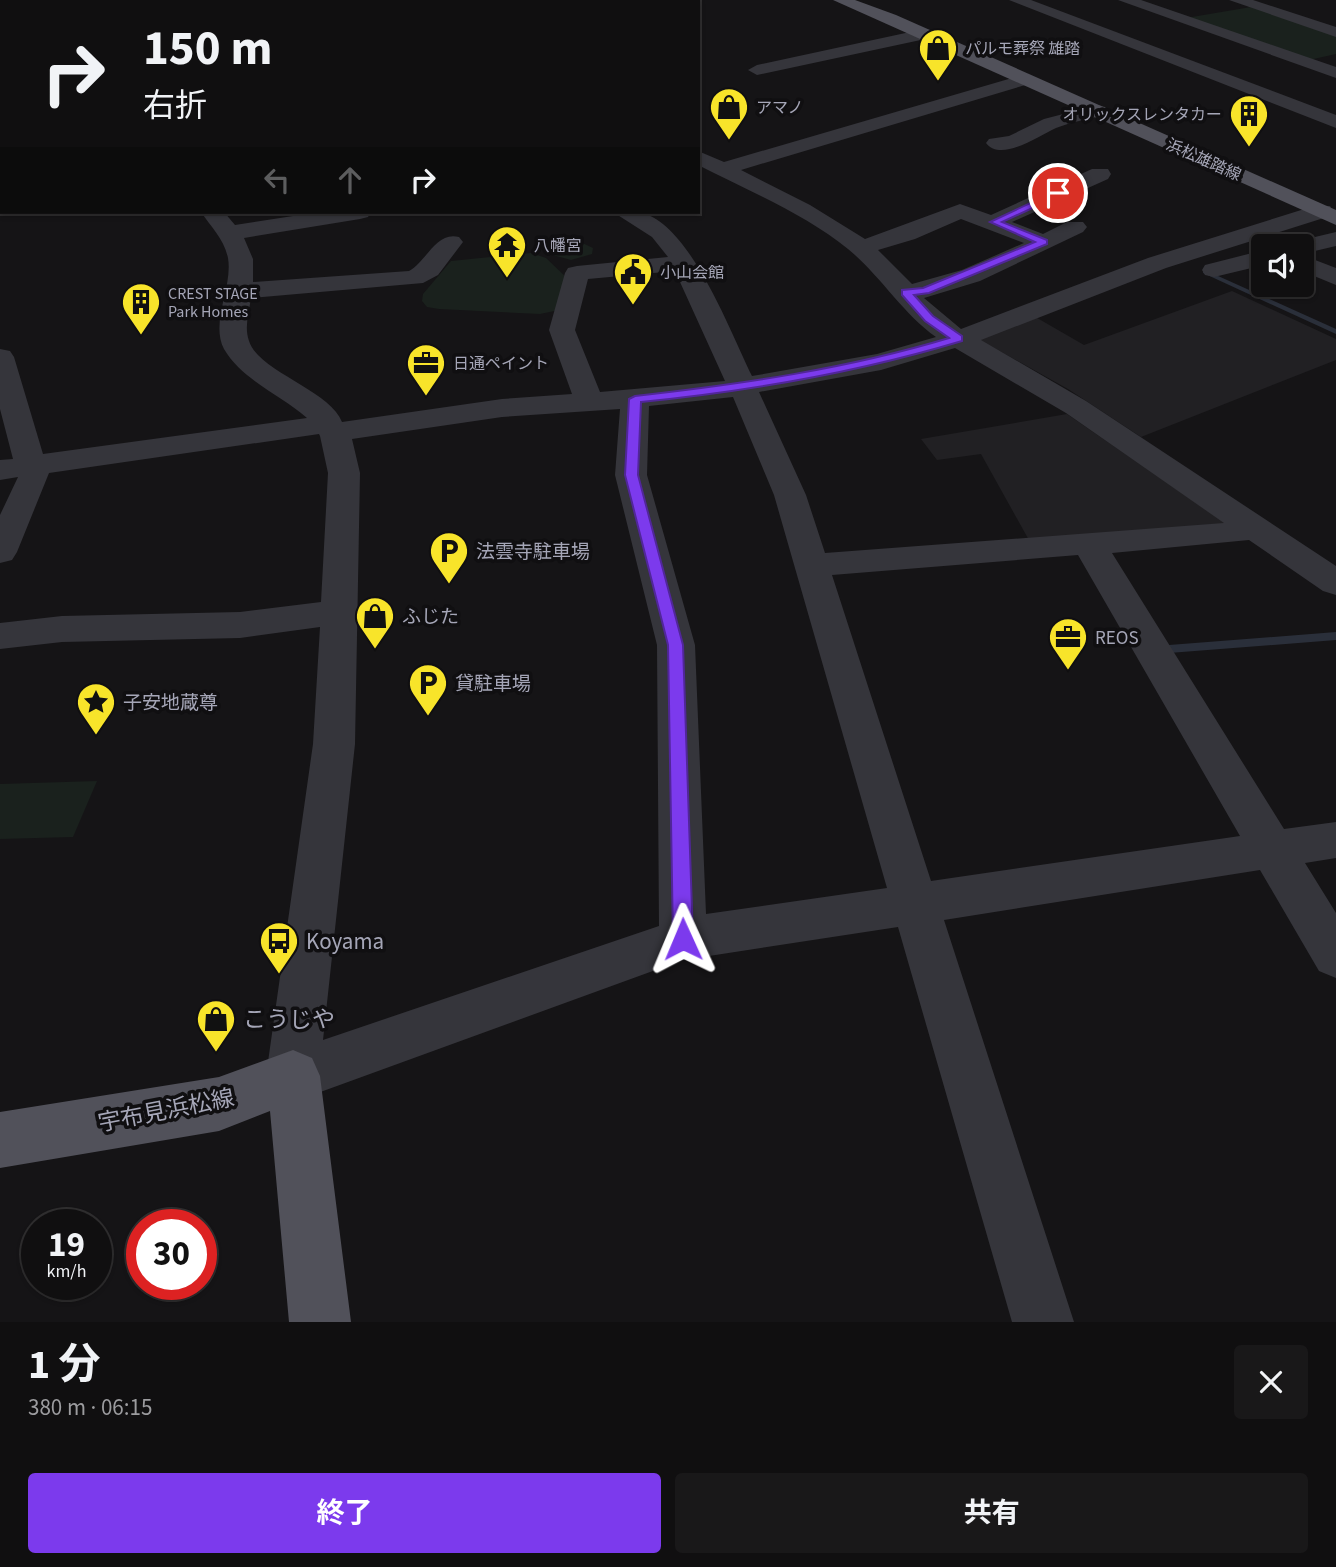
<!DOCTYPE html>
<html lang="ja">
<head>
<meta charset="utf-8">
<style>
  body { margin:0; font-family:"Source Sans 3","Noto Sans JP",sans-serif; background:#191819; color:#f1f3f6; height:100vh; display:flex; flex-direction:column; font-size:26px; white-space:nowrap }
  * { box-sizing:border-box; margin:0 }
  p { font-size:23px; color:#9c9c9f }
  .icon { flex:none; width:38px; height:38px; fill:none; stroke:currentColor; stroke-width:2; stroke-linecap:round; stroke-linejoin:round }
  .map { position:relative; height:1322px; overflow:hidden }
  .details { display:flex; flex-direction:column; background:#100f10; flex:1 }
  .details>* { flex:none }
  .guide { position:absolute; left:0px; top:0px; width:700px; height:214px; box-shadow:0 2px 5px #0004,0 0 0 2px #302f30; background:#100f10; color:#f1f3f6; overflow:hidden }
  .tools { position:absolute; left:1251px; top:234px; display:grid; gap:14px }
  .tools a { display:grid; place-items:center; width:63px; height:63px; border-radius:7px; background:#100f10; box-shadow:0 2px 5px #0004,0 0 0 2px #302f30; font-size:35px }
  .speed { position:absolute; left:21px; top:1209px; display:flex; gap:14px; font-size:35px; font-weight:700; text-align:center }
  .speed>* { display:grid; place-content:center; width:91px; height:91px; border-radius:50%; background:#100f10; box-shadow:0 2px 5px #0004,0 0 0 2px #302f30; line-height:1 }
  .speed small { font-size:18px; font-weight:400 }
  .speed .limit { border:10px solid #d22; background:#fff; color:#111 }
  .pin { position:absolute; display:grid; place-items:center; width:60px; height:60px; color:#fff; margin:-30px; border:4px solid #fff; border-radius:50%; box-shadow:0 2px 7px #0007 }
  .me { position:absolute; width:77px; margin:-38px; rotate:359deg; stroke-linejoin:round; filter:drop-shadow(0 0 5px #0008) }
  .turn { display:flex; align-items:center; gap:24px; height:147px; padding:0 28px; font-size:32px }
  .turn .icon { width:91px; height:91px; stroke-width:2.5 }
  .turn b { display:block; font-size:49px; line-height:60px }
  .lanes { display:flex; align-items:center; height:66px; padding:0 28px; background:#0003; justify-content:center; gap:35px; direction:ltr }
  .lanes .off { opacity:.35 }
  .round { display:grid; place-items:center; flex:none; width:74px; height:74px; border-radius:7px; background:#191819 }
  .headline { display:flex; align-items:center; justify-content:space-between; height:119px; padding:0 28px }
  h1 { font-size:42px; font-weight:700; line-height:52px }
  .action { display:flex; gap:14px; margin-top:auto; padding:14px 28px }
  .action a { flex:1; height:80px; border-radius:7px; background:#7c3aed; color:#fff; font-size:28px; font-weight:700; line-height:80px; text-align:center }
  .action a+a { background:#191819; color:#f1f3f6 }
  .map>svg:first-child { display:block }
  .built { fill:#212023 }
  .green { fill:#1a211d }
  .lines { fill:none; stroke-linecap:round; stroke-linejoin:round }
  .stream { fill:#2a2f3a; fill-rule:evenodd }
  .river { fill:#2a2f3a; fill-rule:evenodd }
  .minor { fill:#35353b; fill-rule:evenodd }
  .major { fill:#51515a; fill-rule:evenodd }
  .route { fill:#7c3aed; stroke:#51269a; stroke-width:2 }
  .labels { text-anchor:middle; stroke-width:7; stroke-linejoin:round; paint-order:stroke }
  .far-poi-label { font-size:16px; fill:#a5a6b7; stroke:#100f11; text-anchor:start }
  .far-street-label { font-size:16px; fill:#a5a6b7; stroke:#100f11 }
  .poi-label { font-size:19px; fill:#a5a6b7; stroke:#100f11; text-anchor:start }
  .near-poi-label { font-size:23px; fill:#a5a6b7; stroke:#100f11; text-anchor:start }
  .near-street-label { font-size:23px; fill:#a5a6b7; stroke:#100f11 }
</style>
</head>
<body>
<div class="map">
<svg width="1336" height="1322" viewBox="0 0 1336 1322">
  <rect width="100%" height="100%" fill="#151416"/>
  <!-- built -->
  <g class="built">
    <polygon points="1232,291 1336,339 1336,360 1141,437 1068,389 980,340 1032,315 1084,345"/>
    <polygon points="1067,414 1224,522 1223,527 1030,542 981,454 937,460 921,439"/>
  </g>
  <!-- green -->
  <g class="green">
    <polygon points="1251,7 1336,34 1336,54 1309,60 1186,18"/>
    <polygon points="576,240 593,248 592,254 571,260 549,254 548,249 554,244"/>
    <polygon points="531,253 546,258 568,279 559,310 540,314 439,309 427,307 422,301 423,294 451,261"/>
    <polygon points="97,781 73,837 0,839 0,784"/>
  </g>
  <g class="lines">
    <!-- stream -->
    <g class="stream">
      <polygon points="1203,271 1207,271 1336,329 1336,334 1203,273"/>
      <polygon points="1336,632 1336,640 1169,653 1164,649 1169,645"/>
    </g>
    <!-- river -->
    <polygon class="river" points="303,0 338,0 302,2"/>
    <!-- minor -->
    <g class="minor">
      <polygon points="82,0 107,0 80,2"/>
      <polygon points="159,0 176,0 178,2 161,2"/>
      <polygon points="250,0 267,0 269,2 252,2"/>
      <polygon points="296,0 319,0 294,2"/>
      <polygon points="499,0 519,0 499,2"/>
      <polygon points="1009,0 1031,0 1336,115 1336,128"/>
      <polygon points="1118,0 1141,0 1336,67 1336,78"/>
      <polygon points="1229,0 1253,0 1336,27 1336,37"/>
      <polygon points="0,9 2,10 2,21 0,20"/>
      <polygon points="924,29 930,30 930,38 757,75 748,70 757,65"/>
      <rect x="0" y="57" width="2" height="10"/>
      <path d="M1026,74l9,5 -3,4 -291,87 69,35 55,34 95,-35 31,11 101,-46h16l3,5 -3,5 -96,43 31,12 24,-12h16l4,5 -4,5 -103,49 -56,17 37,31 187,-71 166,-52h16l3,5 -3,5 -164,52 -185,72 105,61 250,165v29l-13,-4 -74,-51 -137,13 172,276 52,-7v36l-31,5 31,50v65l-17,-7 -59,-101 -316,50 130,402h-62l-114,-395 -215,33 -390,142 -19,-8 -8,-18 47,-332 7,-117 -80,11 -178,4 -62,7v-26l62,-7 178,-4 81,-10 7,-129 -8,-37 -1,-2 -270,39 -32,79 -5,8 -12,3v-48l18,-38 -18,3v-20l13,-1 -13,-50v-60l10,2 4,6 29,97 264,-36c-26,-23 -65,-38 -83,-69 -14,-27 9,-62 4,-91 -4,-19 -17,-31 -27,-46h23l11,13 84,-13h52l-3,5 -8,2 -116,19 9,21v23l156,-11c18,-10 27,-40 50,-34l4,5 -25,33 -15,8 -172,15c-2,14 -7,29 -2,43 9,30 81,49 93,81l160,-23 70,-5 -23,-64 16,-57 3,-5 9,-2 91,-9 -16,-20 -39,-25c8,0 18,-2 26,0 51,10 91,120 113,164l125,-22 59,-17c-34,-24 -56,-62 -88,-88 -43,-35 -101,-59 -150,-84v-14l26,11zM961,219l63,24 -62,27 -50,14 -34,-34 37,-11zM675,271l50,110 -125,11 -25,-62 13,-51zM955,348l111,65 158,110 -399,30 -19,-58 -47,-103 122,-22zM733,397l41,98 113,393 -181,26 -11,-269 -48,-170 2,-69zM620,409l-5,66 42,170 2,281 -336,114 32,-296 5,-271 -8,-34 150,-22zM1078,555l162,281 -309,45 -99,-306z"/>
      <rect x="0" y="103" width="2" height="12"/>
      <path d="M1098,105l7,2 3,4 -3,4c-16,4 -34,7 -49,13 -16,7 -55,35 -70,15l3,-4 20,-3 35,-17z"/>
      <rect x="0" y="161" width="2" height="12"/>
      <polygon points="1336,232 1336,246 1302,254 1302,247 1290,247 1294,242"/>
      <polygon points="1264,250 1264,265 1214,277 1205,275 1202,270 1205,265"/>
      <polygon points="1302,255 1336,268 1336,285 1302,271"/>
    </g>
    <!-- major -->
    <g class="major">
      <polygon points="833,0 855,0 896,15 1336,210 1336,225"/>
      <polygon points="293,1050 312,1058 320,1076 351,1322 289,1322 270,1111 219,1131 0,1168 0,1112 219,1077"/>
    </g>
  </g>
  <!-- route -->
  <path class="route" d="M1058,190l3,5 -59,27 45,18v4l-118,49 -15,2 19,21 29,20v5c-106,32 -211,50 -321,61l-3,73 45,170 10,294 -3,6 -7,3 -7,-3 -3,-6 -5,-294 -43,-170 4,-76 6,-3c107,-12 211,-27 314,-58l-24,-17 -23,-26v-5l21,-2 112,-46 -45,-20z"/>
  <!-- icons -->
  <defs>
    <g id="shop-pin" transform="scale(2.0125)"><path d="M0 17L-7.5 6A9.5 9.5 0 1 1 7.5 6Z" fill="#f8e42a" stroke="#100f11"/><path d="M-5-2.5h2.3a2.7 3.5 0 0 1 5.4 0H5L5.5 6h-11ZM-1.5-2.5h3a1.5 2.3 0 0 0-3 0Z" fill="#111"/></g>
    <g id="building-pin" transform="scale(2.0125)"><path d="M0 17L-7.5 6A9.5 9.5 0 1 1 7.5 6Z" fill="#f8e42a" stroke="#100f11"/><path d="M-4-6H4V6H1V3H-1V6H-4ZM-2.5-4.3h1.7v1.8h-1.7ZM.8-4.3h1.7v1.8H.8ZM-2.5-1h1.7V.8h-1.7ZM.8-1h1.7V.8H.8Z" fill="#111"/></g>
    <g id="temple-pin" transform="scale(2.0125)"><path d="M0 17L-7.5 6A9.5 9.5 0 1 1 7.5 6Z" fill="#f8e42a" stroke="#100f11"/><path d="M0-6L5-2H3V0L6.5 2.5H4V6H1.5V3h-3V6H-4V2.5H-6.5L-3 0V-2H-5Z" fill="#111"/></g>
    <g id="civic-pin" transform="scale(2.0125)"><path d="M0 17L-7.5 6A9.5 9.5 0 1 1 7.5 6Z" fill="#f8e42a" stroke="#100f11"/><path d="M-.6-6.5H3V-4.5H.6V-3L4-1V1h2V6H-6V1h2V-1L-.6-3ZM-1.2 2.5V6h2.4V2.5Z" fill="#111"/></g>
    <g id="office-pin" transform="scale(2.0125)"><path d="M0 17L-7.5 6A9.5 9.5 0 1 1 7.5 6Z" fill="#f8e42a" stroke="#100f11"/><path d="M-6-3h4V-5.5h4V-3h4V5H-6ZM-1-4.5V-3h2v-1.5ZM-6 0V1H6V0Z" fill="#111"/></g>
    <g id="parking-pin" transform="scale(2.0125)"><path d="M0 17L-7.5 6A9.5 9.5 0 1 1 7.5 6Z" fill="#f8e42a" stroke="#100f11"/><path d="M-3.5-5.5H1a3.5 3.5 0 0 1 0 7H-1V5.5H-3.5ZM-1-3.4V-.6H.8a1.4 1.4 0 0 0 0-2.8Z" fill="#111"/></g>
    <g id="sight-pin" transform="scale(2.0125)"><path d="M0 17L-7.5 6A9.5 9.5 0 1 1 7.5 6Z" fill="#f8e42a" stroke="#100f11"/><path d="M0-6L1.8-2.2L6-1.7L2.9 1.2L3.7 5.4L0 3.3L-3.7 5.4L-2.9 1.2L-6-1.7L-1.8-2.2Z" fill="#111"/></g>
    <g id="bus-pin" transform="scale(2.0125)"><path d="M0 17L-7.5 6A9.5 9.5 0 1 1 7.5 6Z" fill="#f8e42a" stroke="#100f11"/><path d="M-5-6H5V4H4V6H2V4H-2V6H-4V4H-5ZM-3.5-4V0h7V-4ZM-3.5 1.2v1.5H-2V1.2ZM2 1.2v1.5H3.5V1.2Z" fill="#111"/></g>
  </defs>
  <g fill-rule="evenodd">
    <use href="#shop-pin" x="938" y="48"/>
    <use href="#shop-pin" x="729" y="107"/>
    <use href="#building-pin" x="1249" y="114"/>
    <use href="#temple-pin" x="507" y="245"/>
    <use href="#civic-pin" x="633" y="272"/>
    <use href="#building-pin" x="141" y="302"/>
    <use href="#office-pin" x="426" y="363"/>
    <use href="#parking-pin" x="449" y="551"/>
    <use href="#shop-pin" x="375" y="616"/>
    <use href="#office-pin" x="1068" y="637"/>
    <use href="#parking-pin" x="428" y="683"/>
    <use href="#sight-pin" x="96" y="702"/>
    <use href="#bus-pin" x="279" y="941"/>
    <use href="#shop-pin" x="216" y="1019"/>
  </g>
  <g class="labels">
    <!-- far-poi labels -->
    <g class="far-poi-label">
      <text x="965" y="54">パルモ葬祭 雄踏</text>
      <text x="756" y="113">アマノ</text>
      <text x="1222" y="120" text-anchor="end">オリックスレンタカー</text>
      <text x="534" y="251">八幡宮</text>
      <text x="660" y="278">小山会館</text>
      <text x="168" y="299">CREST STAGE<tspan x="168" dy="18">Park Homes</tspan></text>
      <text x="453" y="369">日通ペイント</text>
    </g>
    <!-- far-street labels -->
    <g class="far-street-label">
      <text transform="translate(1204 159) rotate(24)" y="6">浜松雄踏線</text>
    </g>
    <!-- poi labels -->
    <g class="poi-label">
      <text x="476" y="558">法雲寺駐車場</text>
      <text x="402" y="623">ふじた</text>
      <text x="1095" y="644">REOS</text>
      <text x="455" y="690">貸駐車場</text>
      <text x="123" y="709">子安地蔵尊</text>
    </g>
    <!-- near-poi labels -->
    <g class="near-poi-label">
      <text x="306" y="949">Koyama</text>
      <text x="243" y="1027">こうじや</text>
    </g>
    <!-- near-street labels -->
    <g class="near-street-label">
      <text transform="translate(166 1110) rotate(-11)" y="8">宇布見浜松線</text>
    </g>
  </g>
</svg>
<div class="tools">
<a><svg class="icon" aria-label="sound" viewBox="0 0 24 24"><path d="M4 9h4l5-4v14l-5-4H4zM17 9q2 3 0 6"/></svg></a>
</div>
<div class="speed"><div>19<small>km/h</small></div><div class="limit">30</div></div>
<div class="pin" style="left:1058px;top:193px;background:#d93025"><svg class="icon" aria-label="arrive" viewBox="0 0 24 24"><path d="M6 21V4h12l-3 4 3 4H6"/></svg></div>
<svg class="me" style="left:683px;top:939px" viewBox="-20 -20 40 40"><path d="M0-17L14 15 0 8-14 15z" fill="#7c3aed" stroke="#fff" stroke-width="4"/></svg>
<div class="guide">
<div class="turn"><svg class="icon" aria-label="right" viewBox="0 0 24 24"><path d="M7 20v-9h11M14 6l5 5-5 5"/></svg><div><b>150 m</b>右折</div></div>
<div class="lanes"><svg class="icon off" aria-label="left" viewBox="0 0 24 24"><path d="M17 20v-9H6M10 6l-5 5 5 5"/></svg><svg class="icon off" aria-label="ahead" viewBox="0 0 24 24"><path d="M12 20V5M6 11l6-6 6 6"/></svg><svg class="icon" aria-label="right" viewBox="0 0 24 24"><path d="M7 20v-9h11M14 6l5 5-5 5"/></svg></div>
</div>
</div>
<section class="details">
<div class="headline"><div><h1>1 分</h1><p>380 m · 06:15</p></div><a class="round"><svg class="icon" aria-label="close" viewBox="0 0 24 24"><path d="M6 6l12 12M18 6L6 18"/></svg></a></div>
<div class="action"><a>終了</a><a>共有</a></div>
</section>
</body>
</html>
